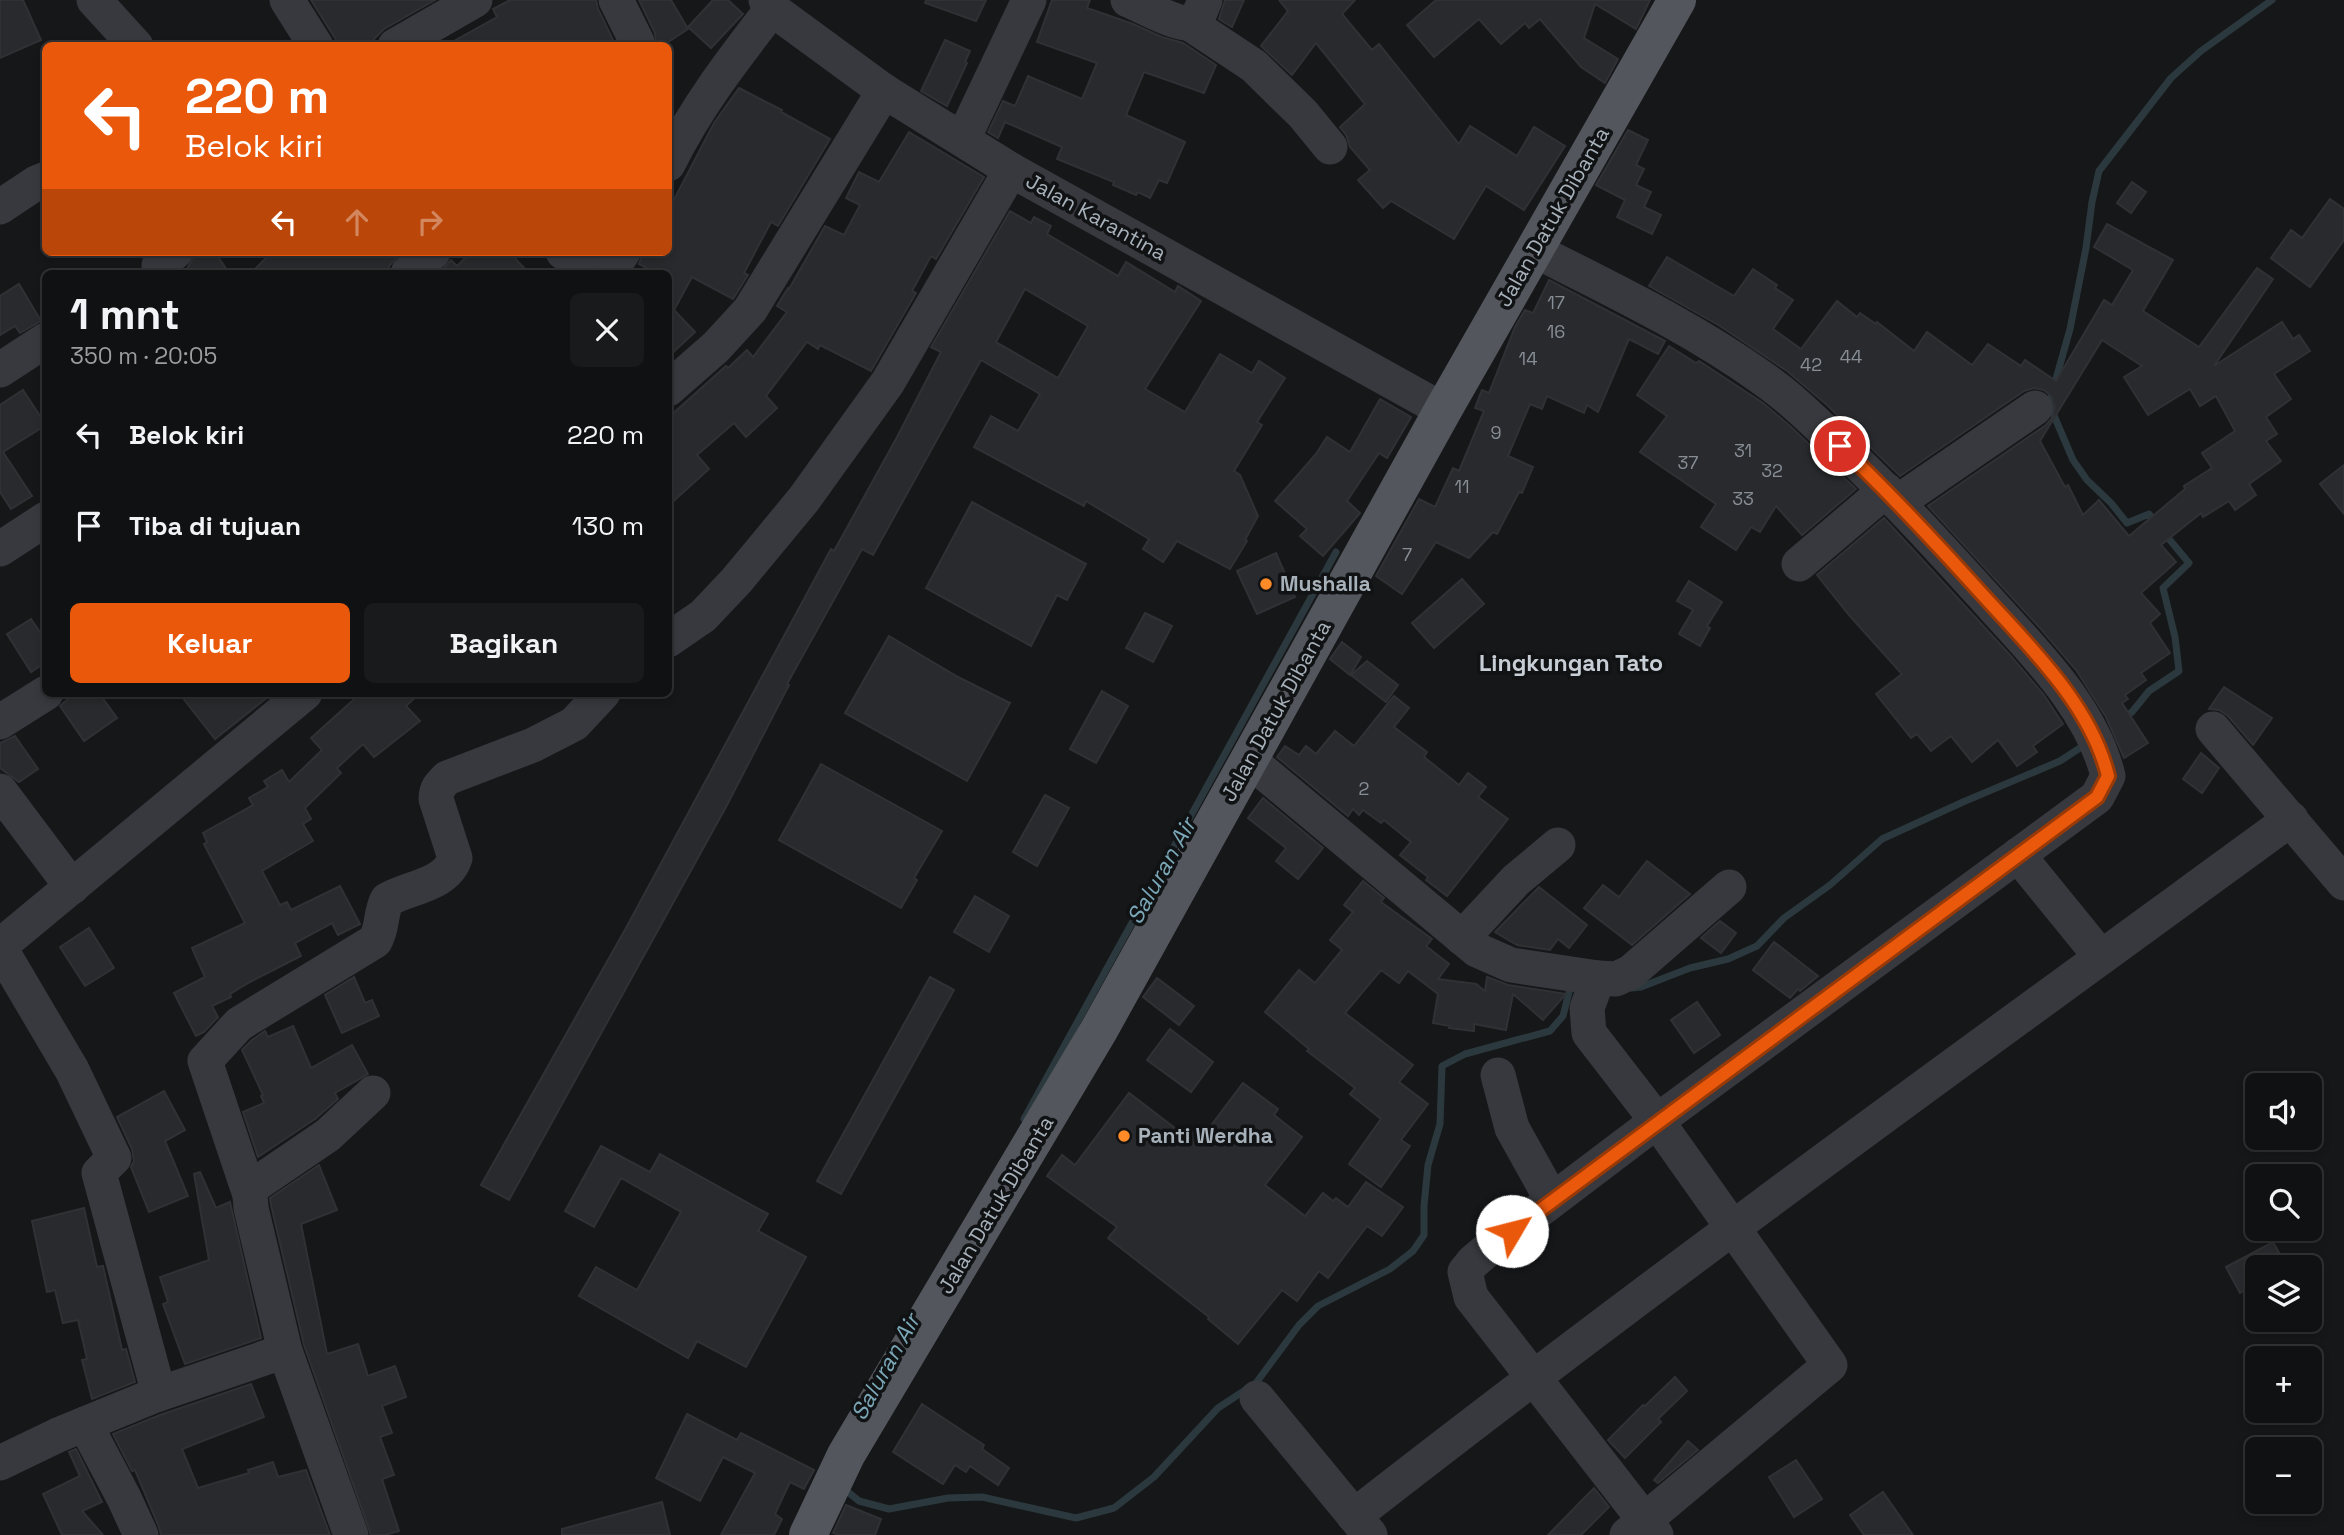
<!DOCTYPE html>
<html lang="id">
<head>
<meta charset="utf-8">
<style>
  body { margin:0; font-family:"Space Grotesk",sans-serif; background:#191a1c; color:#f1f3f6; height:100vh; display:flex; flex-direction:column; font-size:26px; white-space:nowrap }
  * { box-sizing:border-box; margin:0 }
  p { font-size:23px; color:#9c9da0 }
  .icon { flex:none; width:38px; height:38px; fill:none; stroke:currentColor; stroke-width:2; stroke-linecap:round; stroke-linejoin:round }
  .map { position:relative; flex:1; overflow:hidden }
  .side { position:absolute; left:42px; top:270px; width:630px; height:427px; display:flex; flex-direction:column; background:#101113; border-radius:10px; box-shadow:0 4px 10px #0003,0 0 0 2px #303133 }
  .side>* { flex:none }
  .top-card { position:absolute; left:42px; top:42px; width:630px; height:214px; border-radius:10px; box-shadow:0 4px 10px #0003,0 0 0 2px #303133; background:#ea580c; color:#fff; overflow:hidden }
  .fabs { position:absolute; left:2245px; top:1073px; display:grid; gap:14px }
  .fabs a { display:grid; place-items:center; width:77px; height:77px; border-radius:10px; background:#101113; box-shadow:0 4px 10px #0003,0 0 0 2px #303133; font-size:35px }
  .pin { position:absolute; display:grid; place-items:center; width:60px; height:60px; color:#fff; margin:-30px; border:4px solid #fff; border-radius:50%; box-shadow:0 2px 7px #0007 }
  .me { position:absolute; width:77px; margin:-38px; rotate:53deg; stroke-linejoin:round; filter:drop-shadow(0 0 5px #0008) }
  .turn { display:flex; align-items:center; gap:24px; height:147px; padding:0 28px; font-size:32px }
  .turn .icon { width:91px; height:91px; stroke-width:2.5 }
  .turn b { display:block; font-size:49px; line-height:60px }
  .lanes { display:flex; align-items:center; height:66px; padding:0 28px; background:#0003; justify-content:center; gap:35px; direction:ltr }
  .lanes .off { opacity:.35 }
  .round { display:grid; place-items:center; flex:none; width:74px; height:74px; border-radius:10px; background:#191a1c }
  .headline { display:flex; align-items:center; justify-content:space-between; height:119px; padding:0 28px }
  h1 { font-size:42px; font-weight:600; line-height:52px }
  .cta { display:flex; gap:14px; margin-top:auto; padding:14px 28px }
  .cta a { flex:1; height:80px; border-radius:10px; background:#ea580c; color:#fff; font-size:28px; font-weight:600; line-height:80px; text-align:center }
  .cta a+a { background:#191a1c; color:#f1f3f6 }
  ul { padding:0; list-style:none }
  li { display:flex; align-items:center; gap:21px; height:91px; padding:0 28px }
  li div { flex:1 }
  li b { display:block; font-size:26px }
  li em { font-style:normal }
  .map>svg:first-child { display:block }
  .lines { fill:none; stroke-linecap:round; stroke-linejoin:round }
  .stream { stroke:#2b393e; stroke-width:7 }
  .building { fill:#292a2d; stroke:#303135; stroke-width:2; fill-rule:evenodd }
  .minor { stroke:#37393e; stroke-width:35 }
  .major { stroke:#53575d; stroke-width:38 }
  .route-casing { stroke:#983908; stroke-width:18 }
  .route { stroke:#ea580c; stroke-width:12 }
  .poi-dot { fill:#ff8b28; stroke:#111214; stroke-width:2.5 }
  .labels { text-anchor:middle; stroke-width:7; stroke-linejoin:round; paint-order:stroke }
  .number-label { font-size:18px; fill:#878e96 }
  .street-label { font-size:21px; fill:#a7b1ba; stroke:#111214 }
  .poi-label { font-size:21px; font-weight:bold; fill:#a7b1ba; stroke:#111214; text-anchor:start }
  .neighbourhood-label { font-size:23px; font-weight:bold; fill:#c8ced5; stroke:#111214 }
  .water-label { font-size:23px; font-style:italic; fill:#7ba8b8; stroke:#111214 }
</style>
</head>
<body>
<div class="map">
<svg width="2344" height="1535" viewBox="0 0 2344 1535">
  <rect width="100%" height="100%" fill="#161719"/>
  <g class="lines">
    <!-- stream -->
    <g class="stream">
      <polyline points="2157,524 2149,514 2127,523 2111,503 2087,480 2073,460 2049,404 2070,329 2086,248 2092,202 2099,171 2171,78 2201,51 2272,0"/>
      <polyline points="2123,718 2132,712 2149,691 2179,671 2175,637 2163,588 2189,563 2164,533"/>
      <polyline points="1631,988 1641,987 1690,968 1728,959 1757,946 1784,918 1830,885 1882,839 1963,802 2060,761 2086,744"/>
      <polyline points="1024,1119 1336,552"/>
      <polyline points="843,1488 859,1501 889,1509 948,1498 982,1497 1076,1518 1114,1508 1154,1477 1218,1408 1256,1383 1299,1325 1318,1306 1390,1269 1413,1251 1424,1235 1424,1206 1428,1165 1440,1124 1442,1066 1465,1054 1550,1031 1563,1016 1570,988 1574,988"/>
    </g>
  </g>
  <!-- building -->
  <g class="building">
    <polygon points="0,0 23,0 41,40 0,58"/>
    <polygon points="311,0 435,0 384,29 374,39 375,46 340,46"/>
    <polygon points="510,0 596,0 598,9 616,46 445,46 497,17 493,9"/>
    <polygon points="639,0 671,0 688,29 662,46 656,46 655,33"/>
    <polygon points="713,0 728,0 743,14 711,48 688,27"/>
    <polygon points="926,0 986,0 976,21 925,3"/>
    <polygon points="1052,0 1090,0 1087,8 1133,24 1162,37 1183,43 1216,65 1204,93 1144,72 1126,115 1185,142 1167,183 1159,180 1150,198 1138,192 1136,195 1113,185 1114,182 1057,159 1062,147 1005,122 998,138 988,132 1003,101 1015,106 1028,76 1082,99 1097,63 1037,42"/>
    <polygon points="1225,0 1244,0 1232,27 1219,19"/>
    <polygon points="1279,0 1355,0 1342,14 1372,50 1379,44 1459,144 1470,126 1517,156 1534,127 1565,146 1524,210 1486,186 1454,239 1391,201 1383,208 1358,180 1370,170 1350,147 1346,135 1340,127 1365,104 1316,43 1292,75 1261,46 1288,11"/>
    <polygon points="1436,0 1650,0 1636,29 1595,4 1584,38 1618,59 1605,83 1581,67 1540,19 1529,28 1525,23 1501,44 1479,19 1434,57 1407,25"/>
    <polygon points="945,40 970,51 965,62 967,63 947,106 921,91"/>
    <polygon points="739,88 782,110 781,112 830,139 778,226 771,222 744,273 748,275 733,299 692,277 674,310 695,332 668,357 668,273 656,273 639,264 643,252 668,252 668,211 714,123"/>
    <polygon points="1628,130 1648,140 1636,165 1644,169 1636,185 1651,192 1644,207 1661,215 1652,234 1617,217 1625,200 1596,185"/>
    <polygon points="909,132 984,177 936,259 931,256 912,291 916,293 871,371 820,345 818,349 807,342 766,396 777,408 746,437 734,423 697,455 709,469 668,506 668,418 726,366 728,368 747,350 753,357 787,312 777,306 788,288 789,289 825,226 844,235 860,205 846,198 859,172 879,182"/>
    <polygon points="2132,182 2146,192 2131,213 2117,203"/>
    <polygon points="2330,199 2344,209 2344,240 2310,287 2271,258 2291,230 2302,238"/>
    <path d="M1010,211l21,12 3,-6 17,9 -4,8 71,42 8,-14 49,30 3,-6 23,15 -56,88 40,23 35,-58 32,19 7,-12 26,17 -28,44 5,3 -28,46 6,4 18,41 -13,24 2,1 -17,28 -53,-28 -14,21 -20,-13 6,-10 -63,-38 -2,5 -110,-59 17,-31 27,15 22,-37 -59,-34 -108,195 -11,-6 -75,135 2,1 -63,122 -217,393 -28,-15 145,-257 205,-379 3,2 62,-112 45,-87 -10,-5zM1025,289l63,37 -30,52 -62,-36z"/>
    <path d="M2107,224l66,36 -30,51 56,36 58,-79 16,11 -59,87 68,-44 11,17 6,-4 11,16 -36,23 17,25 -25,18 11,17 -11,7 15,20 -32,23 7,11 -21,15 -6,-9 -26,16 -2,-4 -40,32 15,17 -35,31 19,21 -10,9 20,30 -29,20 5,7 -21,15 3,4 -6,4 26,40 -24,15 -18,-41 -30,-47 -36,-42 -112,-122 118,-81 7,-8 2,-10 -4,-11 -7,-6 -10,-2 -10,3 -124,85 -73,-71 -40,-34 -67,-45 -71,-40 18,-29 67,39 19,-27 24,16 -2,3 18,12 -20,29 28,20 36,-48 20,16 3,-4 16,11 1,-2 37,29 13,-19 45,33 16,-21 33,22 4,-6 31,21 48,-81 8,5 21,-35 -39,-23zM2102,340l40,26 -18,11 24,38 42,-26 10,17 16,-10 19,35 -33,22 10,15 -28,18 1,3 -56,47 -30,-36 -16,15 -15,-30 -3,2 -25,-46z"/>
    <polygon points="199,252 215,252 229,273 185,273 194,255"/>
    <polygon points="272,252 402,252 389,266 388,273 251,273"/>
    <polygon points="471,252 509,252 529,273 439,273 451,260 457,266"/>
    <polygon points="1549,280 1665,341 1658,354 1629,339 1598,412 1587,405 1584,413 1547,396 1542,409 1530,404 1508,456 1533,467 1522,493 1519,492 1497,534 1493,532 1469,558 1436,542 1402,594 1376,576 1419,499 1435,507 1453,468 1459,471 1484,411 1475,408 1482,390 1489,393 1515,327 1525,310 1533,313"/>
    <polygon points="19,284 41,321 20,333 15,326 0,335 0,296"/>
    <polygon points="1669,346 1696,363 1699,361 1763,403 1790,426 1856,489 1802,535 1776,506 1760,532 1751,527 1736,550 1701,527 1716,504 1640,452 1667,416 1637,395"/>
    <polygon points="23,390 46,425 3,452 32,496 11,509 0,492 0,405"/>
    <polygon points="1380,399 1411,417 1387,458 1379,453 1347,501 1360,513 1323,556 1300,536 1307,529 1275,501 1316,454 1327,437 1350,452"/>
    <polygon points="2344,465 2344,514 2320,484"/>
    <polygon points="972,502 1086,564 1067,600 1057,595 1031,646 926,588"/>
    <polygon points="1884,518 2010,655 2044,695 2063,724 2033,746 2037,752 2017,766 1998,740 1972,762 1951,736 1931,751 1917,734 1911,738 1876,694 1902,674 1849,615 1817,575"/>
    <polygon points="1276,553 1295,597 1257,614 1237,571"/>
    <polygon points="1462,579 1484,604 1434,648 1412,623"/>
    <polygon points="1689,581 1722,602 1707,626 1710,628 1700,646 1679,634 1693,610 1677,601"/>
    <polygon points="1145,613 1172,626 1153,662 1126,648"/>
    <polygon points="31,619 46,641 46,662 31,672 7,634"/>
    <polygon points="889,636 958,677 1010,703 967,781 845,713"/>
    <polygon points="1342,642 1361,657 1350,675 1330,659"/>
    <polygon points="1367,661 1398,685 1386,702 1351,675"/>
    <polygon points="2224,687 2272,718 2253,745 2228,716 2219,710 2209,709"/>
    <polygon points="1102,691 1128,706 1096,763 1070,749"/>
    <polygon points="75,693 99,693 117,718 84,741 60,706"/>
    <polygon points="179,693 273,693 215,739"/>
    <polygon points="361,693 420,693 406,706 420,721 374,757 363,744 337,768 341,773 305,808 311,819 303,824 313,841 262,871 280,905 287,902 291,910 340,886 360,924 338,935 332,923 295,943 301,956 250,982 230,994 231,997 212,1006 218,1017 204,1032 196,1036 174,993 205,977 192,948 245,923 204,844 207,842 203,833 253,805 249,798 268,787 264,781 282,770 289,782 322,750 311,738"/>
    <polygon points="1394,696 1409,708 1394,727 1427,752 1424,757 1459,785 1468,773 1486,787 1478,797 1508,819 1447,896 1426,880 1428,877 1400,855 1411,842 1384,820 1381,823 1363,810 1359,815 1353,809 1348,816 1277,757 1285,746 1299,755 1306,746 1316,754 1335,731 1354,746"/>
    <polygon points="15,736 38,769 19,782 0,768 0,743"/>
    <polygon points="2201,753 2219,768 2202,793 2183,779"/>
    <polygon points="821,764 942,831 914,878 917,880 901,908 779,840"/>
    <polygon points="1045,795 1069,808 1037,866 1013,852"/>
    <polygon points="1263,798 1323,848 1298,879 1276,861 1286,848 1248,818"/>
    <polygon points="1647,861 1690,894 1632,945 1584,908 1603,885 1619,897"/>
    <polygon points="1363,881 1384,898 1381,902 1432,939 1426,946 1449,964 1438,979 1476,984 1485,991 1487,977 1508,985 1566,994 1543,1020 1513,994 1506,1030 1474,1024 1474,1031 1449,1028 1450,1026 1433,1023 1438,994 1408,971 1399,983 1381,970 1345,1013 1413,1065 1399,1082 1428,1104 1401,1140 1410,1146 1381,1187 1349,1164 1381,1119 1350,1094 1355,1088 1307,1051 1309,1049 1265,1012 1299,970 1315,983 1342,950 1330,940 1353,912 1344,905"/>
    <polygon points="1539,887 1587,925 1569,948 1558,939 1550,950 1517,945 1495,932"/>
    <polygon points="975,896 1009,916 989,952 954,932"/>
    <polygon points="1720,921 1736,933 1721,953 1701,938"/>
    <polygon points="89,928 114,968 85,986 60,947"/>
    <polygon points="1774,942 1818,976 1800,991 1798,989 1790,998 1753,970"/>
    <polygon points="354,977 365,1003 372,1000 379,1016 342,1033 325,995"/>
    <polygon points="930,977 954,990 841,1194 817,1181"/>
    <polygon points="1157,978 1194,1006 1179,1025 1143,997"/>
    <polygon points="1697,1002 1720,1035 1694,1053 1671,1020"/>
    <polygon points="293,1026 311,1068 352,1045 368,1074 335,1093 338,1099 315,1119 258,1157 243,1112 264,1103 261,1096 263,1095 242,1050 252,1040 265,1031 268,1037"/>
    <polygon points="1170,1029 1213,1062 1191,1092 1147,1060"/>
    <polygon points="1243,1083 1278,1109 1274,1115 1302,1137 1265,1185 1305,1216 1323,1193 1333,1201 1336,1198 1348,1207 1366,1182 1403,1207 1382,1236 1367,1226 1328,1278 1319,1271 1297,1301 1282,1290 1238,1344 1208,1319 1209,1317 1108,1238 1117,1227 1047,1176 1062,1155 1075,1165 1129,1093 1188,1138 1195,1130 1203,1136"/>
    <polygon points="164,1091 185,1130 165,1141 188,1196 149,1212 131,1167 134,1161 132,1149 117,1117"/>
    <polygon points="601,1146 650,1172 660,1154 768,1214 758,1231 806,1257 746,1367 697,1341 688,1358 579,1296 596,1267 637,1290 681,1212 621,1178 594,1227 565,1211"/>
    <polygon points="319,1165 337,1210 301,1224 327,1354 358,1344 368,1376 395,1366 406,1397 382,1406 392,1433 380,1437 394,1475 382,1479 399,1531 385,1535 371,1535 304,1345 271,1205 270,1198"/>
    <polygon points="200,1172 216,1208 230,1202 261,1338 185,1364 163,1304 168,1302 160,1277 209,1260 194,1174"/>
    <polygon points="84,1208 97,1267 103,1266 122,1350 126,1349 135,1382 92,1399 82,1360 87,1359 78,1320 63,1323 55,1290 47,1292 32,1221"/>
    <polygon points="2273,1242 2287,1267 2258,1267 2258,1284 2240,1293 2226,1267"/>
    <polygon points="1675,1377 1687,1391 1658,1419 1661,1422 1625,1458 1608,1440 1643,1405 1645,1406"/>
    <polygon points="251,1384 264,1417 182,1449 198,1488 249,1473 248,1470 273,1462 278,1477 306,1470 330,1535 161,1535 159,1527 135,1470 132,1471 113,1434 160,1415"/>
    <polygon points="922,1404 984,1445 982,1449 1009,1468 998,1485 970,1466 966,1472 955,1465 943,1484 893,1452"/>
    <polygon points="687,1414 737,1440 741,1433 814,1470 804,1489 790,1482 775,1514 782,1519 774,1535 721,1535 755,1473 723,1457 700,1501 656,1478"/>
    <polygon points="1688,1441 1698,1450 1658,1483 1654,1480"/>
    <polygon points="76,1449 102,1502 82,1511 103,1535 62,1535 43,1494 80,1476 69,1452"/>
    <polygon points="1796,1460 1822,1499 1794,1517 1769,1477"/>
    <polygon points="1594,1488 1609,1507 1581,1535 1548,1535"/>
    <polygon points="1883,1492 1913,1535 1864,1535 1850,1515"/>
    <polygon points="662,1502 670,1535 562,1535 562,1529"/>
    <polygon points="846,1505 881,1519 875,1535 839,1535 833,1533"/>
  </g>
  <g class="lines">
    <!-- minor -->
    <g class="minor">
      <polyline points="94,0 136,46"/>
      <polyline points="287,0 316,46"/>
      <polyline points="616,0 637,42"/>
      <polyline points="766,0 772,9 884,91 1011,170 1443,410"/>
      <path d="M1128,0c13,5 51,26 62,23 8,-2 12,-16 15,-23"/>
      <polyline points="1189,23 1254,66 1303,114 1330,147"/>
      <polyline points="395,46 475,0"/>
      <polyline points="963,139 1029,0"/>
      <path d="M668,164c28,-57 66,-106 104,-155"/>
      <polyline points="0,207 36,183 46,179"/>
      <path d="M1534,250c79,40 159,78 231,130 27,19 51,43 75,66 53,50 101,103 150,157 45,50 102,106 118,173l-11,21 -440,324 -165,125 -19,16 -8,10 6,25 185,238"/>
      <polyline points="563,252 598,273"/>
      <polyline points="165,273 159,265 175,252"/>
      <polyline points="408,273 433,252"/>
      <polyline points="609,273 623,252"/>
      <polyline points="0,370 46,340"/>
      <polyline points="668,389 716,347 750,310 884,91"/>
      <polyline points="1898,502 2035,408"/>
      <polyline points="0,549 46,519"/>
      <polyline points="1799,564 1886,490"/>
      <polyline points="668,640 703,616 737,580 804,499 888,382 1011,170"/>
      <polyline points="0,722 46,693"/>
      <polyline points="2213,729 2344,883"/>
      <polyline points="1249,760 1477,950 1511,965 1598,978 1587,1008 1589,1033 1657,1121 1830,1365 1627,1535"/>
      <polyline points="0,791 72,887"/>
      <polyline points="2018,855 2101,957"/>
      <polyline points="1462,938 1516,880 1558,845"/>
      <polyline points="0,946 305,693"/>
      <polyline points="0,948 72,1070 114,1158 99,1173 159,1394"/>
      <polyline points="1598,978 1616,979 1631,972 1729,887"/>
      <polyline points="1498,1075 1512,1128 1552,1200"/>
      <path d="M250,1195l-45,-134 34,-37 136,-83c8,-13 5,-27 12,-41 21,-13 59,-14 68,-42l-19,-59c0,-10 4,-14 11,-21l86,-33 41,-21 29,-31"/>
      <polyline points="1257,1398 1370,1535"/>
      <polyline points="85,1424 124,1498 141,1535"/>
      <polyline points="0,1463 58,1435 153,1396 285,1351"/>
      <path d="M1354,1516c307,-240 623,-468 937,-697"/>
      <polyline points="351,1535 285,1351 251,1208 250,1195 253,1186 328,1135 373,1093"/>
    </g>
    <!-- major -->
    <polyline class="major" points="808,1535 846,1455 1099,1030 1443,410 1677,0"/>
  </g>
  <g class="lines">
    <!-- route casing -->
    <g class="route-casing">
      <path id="route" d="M1512,1231l585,-434 11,-21c-17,-71 -79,-130 -127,-183 -46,-51 -91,-100 -141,-147"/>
    </g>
    <!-- route -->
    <use href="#route" class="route"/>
  </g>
  <!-- markers -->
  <g class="poi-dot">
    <circle cx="1266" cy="584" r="7"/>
    <circle cx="1124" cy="1136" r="7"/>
  </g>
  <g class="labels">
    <!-- number labels -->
    <g class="number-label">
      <text x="1556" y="309">17</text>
      <text x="1556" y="338">16</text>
      <text x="1851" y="363">44</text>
      <text x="1528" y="365">14</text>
      <text x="1811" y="371">42</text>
      <text x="1496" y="439">9</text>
      <text x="1743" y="457">31</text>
      <text x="1688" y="469">37</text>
      <text x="1772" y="477">32</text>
      <text x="1462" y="493">11</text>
      <text x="1743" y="505">33</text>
      <text x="1407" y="561">7</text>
      <text x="1364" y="795">2</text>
    </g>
    <!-- street labels -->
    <g class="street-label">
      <text transform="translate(1096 217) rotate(29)" y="7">Jalan Karantina</text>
      <text transform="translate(1553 217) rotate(-60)" y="7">Jalan Datuk Dibanta</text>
      <text transform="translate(1276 711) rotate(-61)" y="7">Jalan Datuk Dibanta</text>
      <text transform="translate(996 1205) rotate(-59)" y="7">Jalan Datuk Dibanta</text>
    </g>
    <!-- poi labels -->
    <g class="poi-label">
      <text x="1280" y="591">Mushalla</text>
      <text x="1138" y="1143">Panti Werdha</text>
    </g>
    <!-- neighbourhood labels -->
    <g class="neighbourhood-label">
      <text x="1571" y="671">Lingkungan Tato</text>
    </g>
    <!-- water labels -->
    <g class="water-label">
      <text transform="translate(1161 871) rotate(-61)" y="8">Saluran Air</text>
      <text transform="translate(885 1367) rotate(-61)" y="8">Saluran Air</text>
    </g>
  </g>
</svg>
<div class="fabs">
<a><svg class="icon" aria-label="sound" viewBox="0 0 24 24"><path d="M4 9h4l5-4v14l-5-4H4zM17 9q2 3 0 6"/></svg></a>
<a><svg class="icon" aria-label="search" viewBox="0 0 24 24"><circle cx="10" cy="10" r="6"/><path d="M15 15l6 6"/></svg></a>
<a><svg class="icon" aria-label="layers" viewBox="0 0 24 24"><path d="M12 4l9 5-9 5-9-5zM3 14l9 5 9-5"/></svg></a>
<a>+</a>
<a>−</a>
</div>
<div class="pin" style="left:1840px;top:446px;background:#d93025"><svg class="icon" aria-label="arrive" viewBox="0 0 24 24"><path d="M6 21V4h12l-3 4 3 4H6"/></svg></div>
<svg class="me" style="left:1512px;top:1231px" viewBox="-20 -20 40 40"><circle r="19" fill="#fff"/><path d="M0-13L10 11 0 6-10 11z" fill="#ea580c"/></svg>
<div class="top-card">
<div class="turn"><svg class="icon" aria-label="left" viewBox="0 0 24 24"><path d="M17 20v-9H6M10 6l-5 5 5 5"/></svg><div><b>220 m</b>Belok kiri</div></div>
<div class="lanes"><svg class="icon" aria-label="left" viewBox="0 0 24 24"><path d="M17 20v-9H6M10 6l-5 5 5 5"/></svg><svg class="icon off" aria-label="ahead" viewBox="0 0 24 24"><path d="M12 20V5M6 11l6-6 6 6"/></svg><svg class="icon off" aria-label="right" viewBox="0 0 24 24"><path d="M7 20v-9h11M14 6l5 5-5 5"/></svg></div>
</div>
<section class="side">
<div class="headline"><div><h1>1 mnt</h1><p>350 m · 20:05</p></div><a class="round"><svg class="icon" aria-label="close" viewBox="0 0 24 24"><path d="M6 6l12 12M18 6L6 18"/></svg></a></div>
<ul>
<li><svg class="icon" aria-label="left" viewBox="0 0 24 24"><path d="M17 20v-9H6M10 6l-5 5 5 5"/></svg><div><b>Belok kiri</b></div><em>220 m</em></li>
<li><svg class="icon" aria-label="arrive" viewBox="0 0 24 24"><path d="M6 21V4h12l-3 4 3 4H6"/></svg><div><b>Tiba di tujuan</b></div><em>130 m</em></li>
</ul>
<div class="cta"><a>Keluar</a><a>Bagikan</a></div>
</section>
</div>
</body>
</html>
